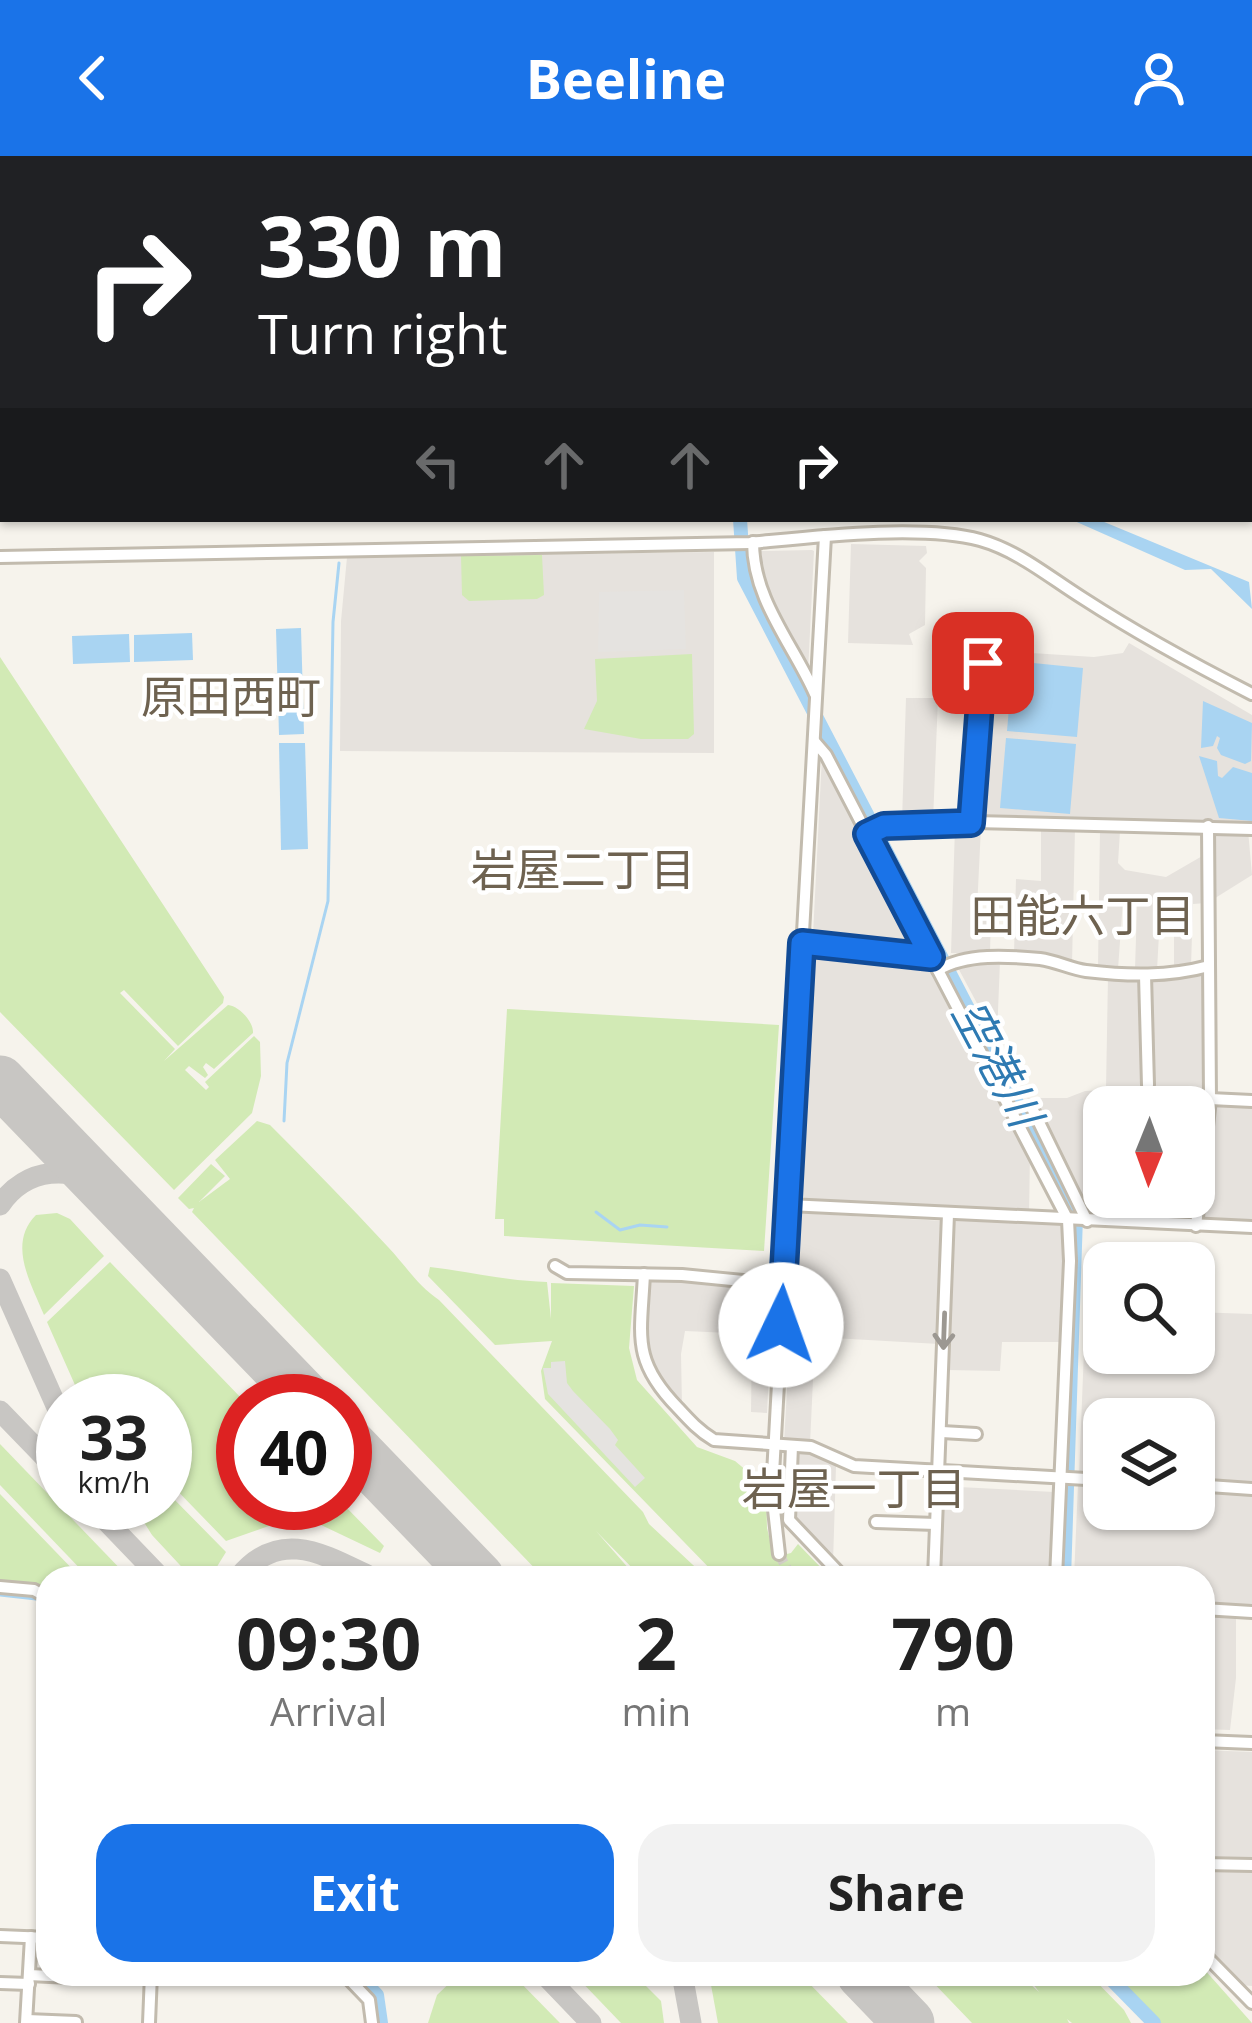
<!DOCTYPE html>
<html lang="en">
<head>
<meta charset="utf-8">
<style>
  body { margin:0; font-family:"Open Sans","Noto Sans JP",sans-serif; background:#f2f2f2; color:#222; height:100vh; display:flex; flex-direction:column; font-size:45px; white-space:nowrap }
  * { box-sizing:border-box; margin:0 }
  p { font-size:39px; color:#767676 }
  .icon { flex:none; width:66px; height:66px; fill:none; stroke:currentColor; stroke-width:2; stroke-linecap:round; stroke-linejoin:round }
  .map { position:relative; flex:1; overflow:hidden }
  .panel { position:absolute; left:36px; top:1410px; width:1179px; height:420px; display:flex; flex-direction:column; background:#fff; border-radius:36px; box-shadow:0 3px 9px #0004 }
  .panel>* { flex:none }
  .banner { position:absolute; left:0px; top:0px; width:1254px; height:366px; box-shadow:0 3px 9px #0004; background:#202124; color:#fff; overflow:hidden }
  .needle { width:78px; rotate:181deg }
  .tools { position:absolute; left:1083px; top:930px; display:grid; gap:24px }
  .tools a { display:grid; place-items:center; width:132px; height:132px; border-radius:24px; background:#fff; box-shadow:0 3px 9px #0004; font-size:60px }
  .speed { position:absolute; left:36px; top:1218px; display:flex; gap:24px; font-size:60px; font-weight:700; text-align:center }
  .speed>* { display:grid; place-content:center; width:156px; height:156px; border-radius:50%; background:#fff; box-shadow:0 3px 9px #0004; line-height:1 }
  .speed small { font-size:30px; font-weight:400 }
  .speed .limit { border:18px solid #d22; background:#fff; color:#111 }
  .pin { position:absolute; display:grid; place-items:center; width:102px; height:102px; color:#fff; margin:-51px; border-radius:24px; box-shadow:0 6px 18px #0006 }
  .me { position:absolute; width:132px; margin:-66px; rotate:3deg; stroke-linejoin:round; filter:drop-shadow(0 0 9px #0008) }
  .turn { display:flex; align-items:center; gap:42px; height:252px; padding:0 60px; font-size:54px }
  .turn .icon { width:156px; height:156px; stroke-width:2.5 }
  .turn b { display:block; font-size:84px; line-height:102px }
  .lanes { display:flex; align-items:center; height:114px; padding:0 60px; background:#0003; justify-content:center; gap:60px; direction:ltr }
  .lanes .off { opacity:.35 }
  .eta { display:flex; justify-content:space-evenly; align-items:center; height:204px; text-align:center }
  .eta b { font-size:72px; font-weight:700; line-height:84px }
  .primary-button { display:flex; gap:24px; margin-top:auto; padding:24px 60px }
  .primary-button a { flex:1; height:138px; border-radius:36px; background:#1a73e8; color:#fff; font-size:48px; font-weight:700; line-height:138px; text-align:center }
  .primary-button a+a { background:#f2f2f2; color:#222 }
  header { display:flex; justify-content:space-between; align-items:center; height:156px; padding:0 60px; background:#1a73e8; color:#fff; font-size:54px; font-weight:700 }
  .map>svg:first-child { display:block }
  .industrial { fill:#e6e2dd; fill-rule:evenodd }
  .green { fill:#d2eab5 }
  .parking { fill:#e5e3e0 }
  .water { fill:#a9d4f2 }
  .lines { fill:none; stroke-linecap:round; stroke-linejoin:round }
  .stream { stroke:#a9d4f2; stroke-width:3 }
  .river { stroke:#a9d4f2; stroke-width:14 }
  .taxiway { stroke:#c8c6c3; stroke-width:21 }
  .runway { stroke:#c8c6c3; stroke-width:51 }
  .minor-tunnel { stroke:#d4d0c8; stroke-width:10; stroke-dasharray:10 5; stroke-linecap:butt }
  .minor-casing { stroke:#c2bbae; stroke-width:16 }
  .minor { stroke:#fff; stroke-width:10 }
  .oneway { stroke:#9c9892 }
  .route-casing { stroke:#114b97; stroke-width:30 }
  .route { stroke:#1a73e8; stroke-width:21 }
  .labels { text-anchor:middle; stroke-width:9; stroke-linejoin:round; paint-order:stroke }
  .neighbourhood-label { font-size:45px; fill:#6e6250; stroke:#fff }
  .water-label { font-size:45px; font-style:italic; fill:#2e7ab2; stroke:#fff }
</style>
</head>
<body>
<header><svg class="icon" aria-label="back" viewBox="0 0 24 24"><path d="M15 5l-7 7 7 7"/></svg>Beeline<svg class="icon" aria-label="person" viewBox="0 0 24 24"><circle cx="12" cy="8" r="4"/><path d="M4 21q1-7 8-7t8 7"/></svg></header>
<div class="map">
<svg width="1252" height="1867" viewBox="0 0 1252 1867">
  <rect width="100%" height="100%" fill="#f6f3ec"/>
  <!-- industrial -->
  <g class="industrial">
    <polygon points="851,388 926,390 927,397 919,405 926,412 925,469 909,478 913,489 848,487"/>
    <polygon points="812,394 814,395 808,516 764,434 757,395"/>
    <polygon points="714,396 714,597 340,595 341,465 347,401"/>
    <polygon points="1129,487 1252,559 1252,669 978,661 975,657 988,515 1000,495 1094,501 1123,497"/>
    <polygon points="906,542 938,542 933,665 902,665"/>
    <polygon points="822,600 921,787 919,792 817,784 813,779"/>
    <polygon points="955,671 981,671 977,753 991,754 990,798 951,797"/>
    <polygon points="1041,672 1075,672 1072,808 1014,798 1016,723 1041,725"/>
    <polygon points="1100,674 1120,675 1118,707 1125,714 1166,721 1204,699 1206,747 1193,748 1191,810 1174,813 1174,751 1160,760 1157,814 1135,813 1137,750 1123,744 1118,813 1098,811"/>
    <polygon points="1248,674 1252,719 1212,744 1211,675"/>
    <polygon points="813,793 914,803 931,808 1030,997 1029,1059 797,1045"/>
    <polygon points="1000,805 997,880 995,881 956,808"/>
    <path d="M1205,816l1,122 -12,126 -104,-6 -61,-116h38l18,-7 38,-2 71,7 -40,-8 -6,-108zM1104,951h90v90h-90z"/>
    <polygon points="1108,820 1143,821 1146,932 1106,933"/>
    <polygon points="1208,948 1252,950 1252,1067 1200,1065"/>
    <polygon points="797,1057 945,1065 939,1188 815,1181 810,1288 784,1287"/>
    <polygon points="952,1063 1063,1068 1066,1072 1064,1186 1002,1186 1000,1215 947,1214"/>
    <polygon points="652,1121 773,1133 767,1257 751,1256 752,1178 685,1175 681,1198 682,1250 660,1229 645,1192 647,1125"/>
    <polygon points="1194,1156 1252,1158 1252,1328 1194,1325 1194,1263 1104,1263 1104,1321 1079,1320 1084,1194 1190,1200 1194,1197"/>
    <polygon points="797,1295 814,1297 836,1310 833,1406 791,1364"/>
    <polygon points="1078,1328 1104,1329 1104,1353 1194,1353 1194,1334 1252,1337 1252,1453 1203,1450 1203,1422 1074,1422"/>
    <polygon points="939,1330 1054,1336 1051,1422 935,1422"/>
    <polygon points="1203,1456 1236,1460 1236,1522 1230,1574 1203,1573"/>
    <polygon points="1203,1594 1252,1596 1252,1706 1203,1705"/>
    <polygon points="1203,1710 1252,1712 1252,1830 1241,1829 1203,1790"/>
  </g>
  <!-- green -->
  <g class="green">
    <polygon points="61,0 983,0 984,3 63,3"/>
    <polygon points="542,399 544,439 537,443 469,445 462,439 461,400"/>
    <polygon points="692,498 694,578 688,583 641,583 584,573 597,545 595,503"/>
    <path d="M0,501l224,340 -1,6 -45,43 -54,-56 -4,3 55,56 -11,12 64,-56c11,1 26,17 25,28l-39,36 -8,-6 -3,4 5,8 -3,3 -16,-12 -4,4 21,20 3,-3 -4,-5 49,-46 6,6 1,34 -9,37 -78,77 -174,-178z"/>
    <polygon points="507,853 779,869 764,1095 504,1080 504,1063 495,1063"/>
    <path d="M257,965l13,4c40,40 79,80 118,122 18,19 29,38 51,53l204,212 6,12 58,54h-65l-46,-47 41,47h-93l-352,-366 2,-4 -5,1 -11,-11 33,-34 14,12 -26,26 31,-23 -15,-19z"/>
    <path d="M57,1057l13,6 34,37 -60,59c-13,-32 -37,-71 -8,-100z"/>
    <polygon points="110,1106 244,1245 243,1347 342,1347 384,1390 380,1397 300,1359 226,1385 165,1322 165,1245 91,1245 75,1229 47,1166"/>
    <path d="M430,1111c41,5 77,14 117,15l4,37v-36l83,3 -5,62 8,32 60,67 38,14 31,26 1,41 7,29 17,-4 7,-9 33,34h-112l-174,-179 -4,-28 11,-30 -57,4 -67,-69z"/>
    <polygon points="0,1288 129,1422 89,1422 0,1329"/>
    <polygon points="165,1334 226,1396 210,1422 192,1422 152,1379 132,1347 165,1347"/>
    <polygon points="0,1338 81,1422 48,1422 48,1436 30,1427 0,1425"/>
    <polygon points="1203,1812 1252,1867 1153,1867 1104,1818 1203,1818"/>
    <polygon points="459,1818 512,1818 560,1867 428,1867 437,1839"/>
    <polygon points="574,1818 634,1818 661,1845 664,1867 621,1867"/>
    <polygon points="709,1818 800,1818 848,1867 718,1867"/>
    <polygon points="925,1818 1019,1818 1039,1836 1026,1818 1089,1818 1124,1854 1131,1867 1072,1867 1067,1863 1069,1867 972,1867"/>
  </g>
  <!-- parking -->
  <g class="parking">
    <polygon points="684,434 686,493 598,496 599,436"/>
    <polygon points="565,1205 567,1227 573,1235 610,1273 618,1284 615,1289 645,1322 635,1331 548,1238 543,1212 551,1212 551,1206"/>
  </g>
  <!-- water -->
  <g class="water">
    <polygon points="1070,363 1097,363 1249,426 1252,453 1211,413 1185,414"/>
    <polygon points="301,472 304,578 279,579 276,473"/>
    <polygon points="192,477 193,504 134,506 134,479"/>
    <polygon points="129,478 130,506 73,508 72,480"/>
    <polygon points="1013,505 1083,512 1077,581 1007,575"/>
    <polygon points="1203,545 1252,567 1251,605 1245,608 1221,599 1217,592 1220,582 1217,580 1213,590 1201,592"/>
    <polygon points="1006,582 1076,588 1070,658 1000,652"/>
    <polygon points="279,587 305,587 308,693 281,694"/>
    <polygon points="1199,600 1217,605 1218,620 1222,622 1233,611 1252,617 1252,665 1219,662"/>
  </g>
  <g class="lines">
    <!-- stream -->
    <g class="stream">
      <polyline points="284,965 287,907 328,745 333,466 339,407"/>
      <polyline points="596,1056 620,1074 640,1069 667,1071"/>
      <polyline points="0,1439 36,1443 48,1449"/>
    </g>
    <!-- river -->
    <g class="river">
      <polyline points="740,363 744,422 1076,1060 1064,1422"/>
      <polyline points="357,1818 377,1839 381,1867"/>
      <polyline points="1106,1818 1154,1867"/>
    </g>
    <!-- taxiway -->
    <g class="taxiway">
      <path d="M0,1049c26,-38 73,-42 107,-13"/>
      <polyline points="0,1123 63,1265"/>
      <polyline points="0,1255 63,1320"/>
      <polyline points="89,1347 161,1422"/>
      <path d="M238,1422c42,-52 87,-23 135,0"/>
      <polyline points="544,1818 591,1867"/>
      <polyline points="682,1818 691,1867"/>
      <polyline points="885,1843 905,1867"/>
    </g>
    <!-- runway -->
    <g class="runway">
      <polyline points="0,925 309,1245"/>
      <polyline points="345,1283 479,1422"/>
      <polyline points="862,1818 909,1867"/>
    </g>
    <!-- minor-tunnel -->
    <polyline class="minor-tunnel" points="779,1398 792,1422"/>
    <!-- minor casing -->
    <g class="minor-casing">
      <g id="minor">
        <polyline points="1028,0 1028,3"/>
        <polyline points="1047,0 1058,3"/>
        <polyline points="1251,50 1252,50"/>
        <polyline points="1251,155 1252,156"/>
        <polyline points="1251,166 1252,167"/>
        <polyline points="1251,287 1252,288"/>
        <path d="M753,386c0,58 40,102 62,152"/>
        <path d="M0,401l750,-14c63,-6 170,-19 230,-3 39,11 70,38 104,59 54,35 111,66 168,95"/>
        <polyline points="814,585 826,599 1068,1064 1070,1105 1056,1422"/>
        <polyline points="971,667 986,467"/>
        <polyline points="867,678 884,670 974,666 1252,673"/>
        <polyline points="802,787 931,801"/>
        <path d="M938,814c28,-17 70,-14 102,-11 16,2 31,10 46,12 42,5 82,6 123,-5"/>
        <polyline points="1145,819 1148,929"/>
        <polyline points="1210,943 1252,945"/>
        <polyline points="1031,950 1087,1065"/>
        <polyline points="788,1049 1252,1071"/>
        <polyline points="1196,1070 1210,943 1208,670"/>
        <polyline points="555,1110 567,1117 682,1119 783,1129"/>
        <path d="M644,1118c-3,62 -13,86 34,134 11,12 21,23 36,32l97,7 43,19 250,14"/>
        <polyline points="942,1276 976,1278"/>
        <polyline points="792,1290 789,1364 844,1422"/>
        <polyline points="1194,1329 1252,1333"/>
        <polyline points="876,1366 936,1368"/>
        <polyline points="779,1398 772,1336 825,380"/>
        <polyline points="934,1422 948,1058"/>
        <polyline points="0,1431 34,1434 48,1442"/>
        <polyline points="1203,1453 1252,1456"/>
        <polyline points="1203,1585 1252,1587"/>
        <polyline points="1203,1708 1252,1709"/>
        <polyline points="0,1780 48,1782"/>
        <polyline points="1203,1797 1252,1847"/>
        <polyline points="344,1818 369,1844 372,1867"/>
        <polyline points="29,1819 91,1822"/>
        <polyline points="0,1827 29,1828"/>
        <polyline points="27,1864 76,1866"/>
        <polyline points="26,1867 31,1781"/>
        <polyline points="149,1867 151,1818"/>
      </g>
    </g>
    <!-- minor -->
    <use href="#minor" class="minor"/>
  </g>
  <!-- one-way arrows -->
  <defs><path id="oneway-shaft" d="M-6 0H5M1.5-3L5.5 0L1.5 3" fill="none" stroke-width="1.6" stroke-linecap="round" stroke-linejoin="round" transform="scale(3)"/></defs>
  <use class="oneway" href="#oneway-shaft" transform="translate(944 1175) rotate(92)"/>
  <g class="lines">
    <!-- route casing -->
    <g class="route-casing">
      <polyline id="route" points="781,1169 802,787 931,801 867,678 884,670 971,667 983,507"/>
    </g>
    <!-- route -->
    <use href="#route" class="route"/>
  </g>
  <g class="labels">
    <!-- neighbourhood labels -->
    <g class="neighbourhood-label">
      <text x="231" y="557">原田西町</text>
      <text x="583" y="730">岩屋二丁目</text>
      <text x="1083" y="776">田能六丁目</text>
      <text x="854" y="1349">岩屋一丁目</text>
    </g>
    <!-- water labels -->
    <g class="water-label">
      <text transform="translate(997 907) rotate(62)" y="16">空港川</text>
    </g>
  </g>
</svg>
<div class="tools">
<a><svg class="needle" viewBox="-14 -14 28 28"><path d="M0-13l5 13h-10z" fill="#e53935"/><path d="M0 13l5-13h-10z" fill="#767676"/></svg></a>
<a><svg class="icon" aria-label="search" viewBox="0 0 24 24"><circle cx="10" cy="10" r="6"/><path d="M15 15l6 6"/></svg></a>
<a><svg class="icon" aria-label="layers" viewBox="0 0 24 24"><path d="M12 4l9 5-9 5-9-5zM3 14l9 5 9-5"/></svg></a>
</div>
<div class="speed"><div>33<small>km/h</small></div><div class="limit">40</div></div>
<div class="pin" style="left:983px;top:507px;background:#d93025"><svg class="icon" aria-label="arrive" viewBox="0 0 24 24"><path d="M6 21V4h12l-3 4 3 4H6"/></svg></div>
<svg class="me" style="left:781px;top:1169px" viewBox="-20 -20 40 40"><circle r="19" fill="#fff"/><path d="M0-13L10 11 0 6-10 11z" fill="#1a73e8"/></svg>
<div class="banner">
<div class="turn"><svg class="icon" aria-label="right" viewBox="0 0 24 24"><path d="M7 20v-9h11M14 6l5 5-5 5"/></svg><div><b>330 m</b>Turn right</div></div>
<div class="lanes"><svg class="icon off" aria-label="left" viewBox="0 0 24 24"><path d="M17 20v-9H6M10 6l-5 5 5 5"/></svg><svg class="icon off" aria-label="ahead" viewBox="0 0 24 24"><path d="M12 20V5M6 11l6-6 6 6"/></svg><svg class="icon off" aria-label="ahead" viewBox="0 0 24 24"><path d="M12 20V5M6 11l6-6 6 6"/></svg><svg class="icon" aria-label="right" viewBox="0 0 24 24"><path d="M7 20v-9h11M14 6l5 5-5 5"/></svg></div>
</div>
<section class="panel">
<div class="eta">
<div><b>09:30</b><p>Arrival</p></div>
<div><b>2</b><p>min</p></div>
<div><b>790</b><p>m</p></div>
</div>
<div class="primary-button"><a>Exit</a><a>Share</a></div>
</section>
</div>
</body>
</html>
